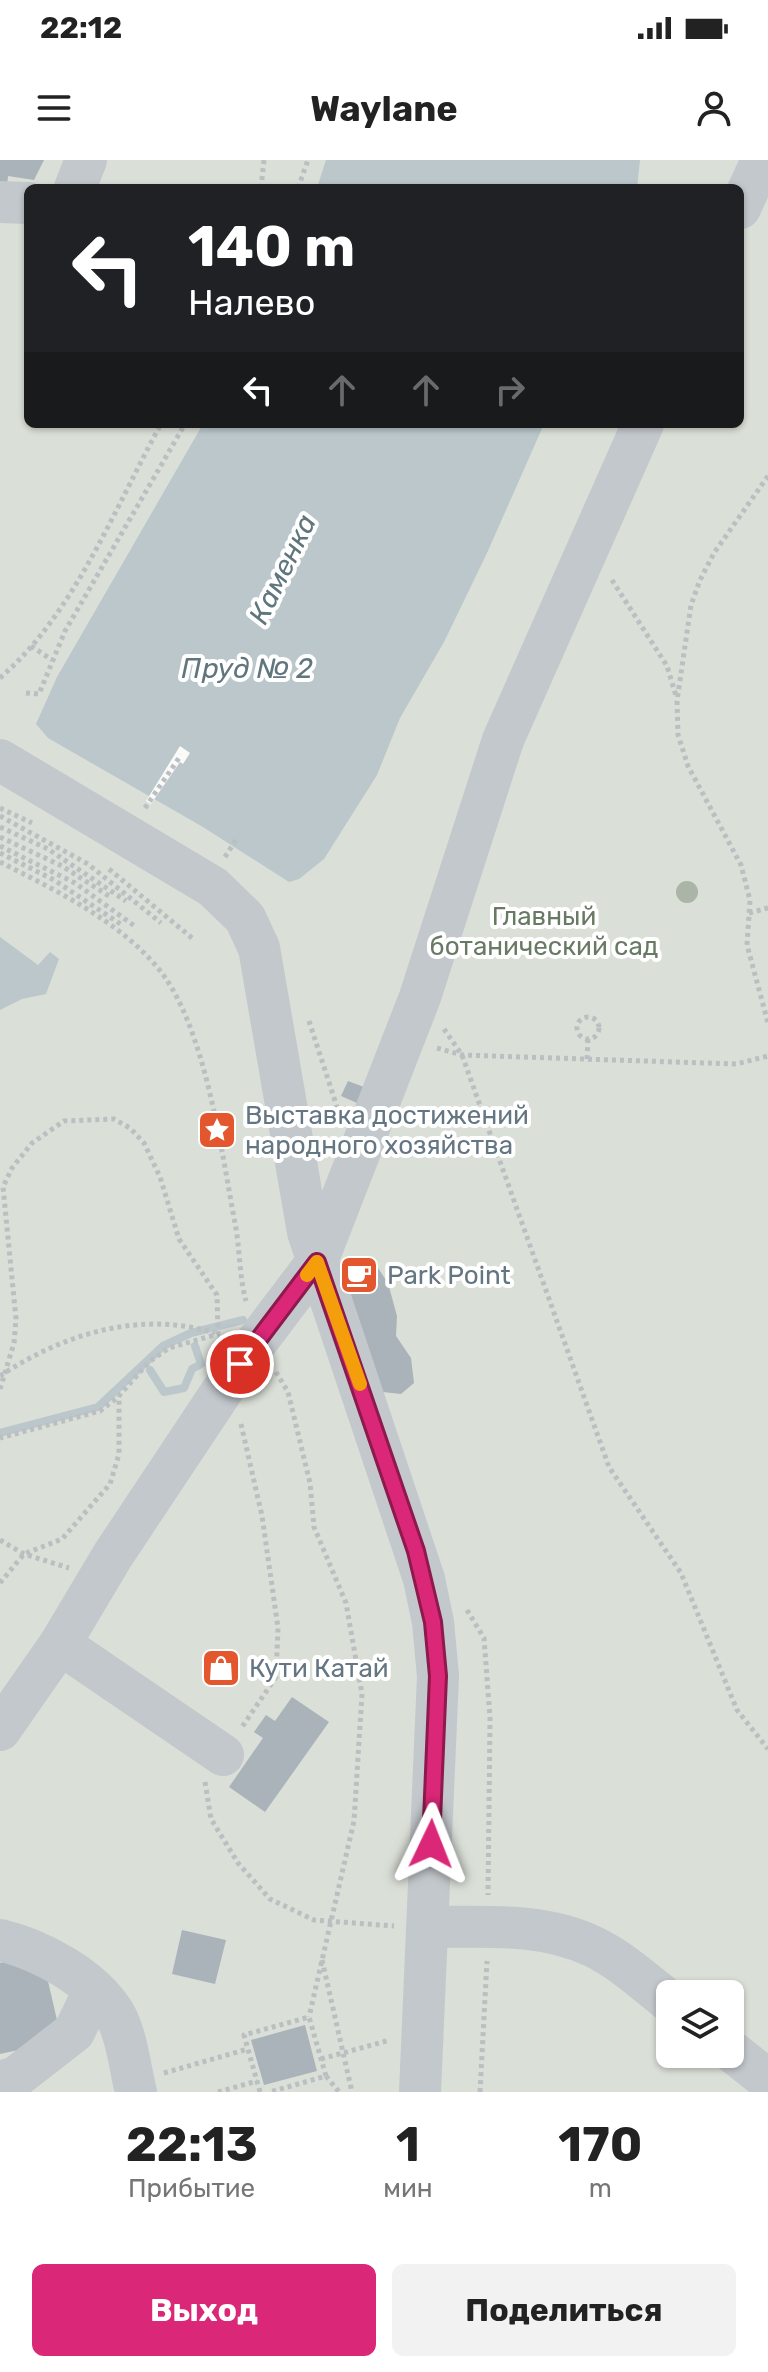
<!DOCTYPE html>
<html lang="ru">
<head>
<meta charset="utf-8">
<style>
  body { margin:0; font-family:Rubik,sans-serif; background:#f2f2f2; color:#222; height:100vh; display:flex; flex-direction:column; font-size:30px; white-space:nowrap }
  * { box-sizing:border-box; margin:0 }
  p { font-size:26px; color:#767676 }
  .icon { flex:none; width:44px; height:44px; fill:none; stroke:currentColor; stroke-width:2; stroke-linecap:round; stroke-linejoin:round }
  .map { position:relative; height:1932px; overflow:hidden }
  .details { display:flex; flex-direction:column; background:#fff; flex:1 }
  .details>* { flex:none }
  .hud { position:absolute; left:24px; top:24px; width:720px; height:244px; border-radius:12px; box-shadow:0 2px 6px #0004; background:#202124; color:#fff; overflow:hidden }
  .controls { position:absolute; left:656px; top:1820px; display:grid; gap:16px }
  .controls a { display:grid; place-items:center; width:88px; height:88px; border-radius:12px; background:#fff; box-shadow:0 2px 6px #0004; font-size:40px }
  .pin { position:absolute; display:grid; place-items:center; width:68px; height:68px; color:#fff; margin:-34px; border:4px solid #fff; border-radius:50%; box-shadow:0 2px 8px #0007 }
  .me { position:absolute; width:88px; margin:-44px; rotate:2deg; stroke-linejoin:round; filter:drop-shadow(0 0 6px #0008) }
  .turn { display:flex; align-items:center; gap:28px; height:168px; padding:0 32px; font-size:36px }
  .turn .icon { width:104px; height:104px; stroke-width:2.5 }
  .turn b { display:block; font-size:56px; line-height:68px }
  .lanes { display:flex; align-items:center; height:76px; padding:0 32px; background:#0003; justify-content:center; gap:40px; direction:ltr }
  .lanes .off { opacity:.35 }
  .eta { display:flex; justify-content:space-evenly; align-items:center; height:136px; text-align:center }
  .eta b { font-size:48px; font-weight:700; line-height:56px }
  .primary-button { display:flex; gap:16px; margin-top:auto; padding:16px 32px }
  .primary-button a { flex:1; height:92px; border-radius:12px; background:#db2777; color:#fff; font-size:32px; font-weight:700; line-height:92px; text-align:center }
  .primary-button a+a { background:#f2f2f2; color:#222 }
  .status { display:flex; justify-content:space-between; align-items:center; height:56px; padding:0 40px; background:#fff; direction:ltr }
  .status svg { height:22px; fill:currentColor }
  header { display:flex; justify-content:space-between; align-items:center; height:104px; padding:0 32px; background:#fff; font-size:36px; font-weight:700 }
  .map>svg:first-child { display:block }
  .green { fill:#dadfd7; fill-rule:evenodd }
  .water { fill:#bbc7cb }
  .pier { fill:#fafaf8 }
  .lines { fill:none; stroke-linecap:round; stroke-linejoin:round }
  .stream { stroke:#bbc7cb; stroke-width:8 }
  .building { fill:#aab3b9 }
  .path { stroke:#bbbfc2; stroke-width:5; stroke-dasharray:4 4; stroke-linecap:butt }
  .minor { stroke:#c3c8cc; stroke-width:42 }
  .tree { fill:#aab4a7 }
  .route-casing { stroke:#8e194d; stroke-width:20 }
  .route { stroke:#db2777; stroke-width:14 }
  .slow { stroke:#f59e0b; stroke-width:14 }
  .labels { text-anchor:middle; stroke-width:8; stroke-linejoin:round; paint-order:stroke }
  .park-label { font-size:26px; fill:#687a64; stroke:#fff }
  .poi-label { font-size:26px; fill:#657683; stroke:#fff; text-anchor:start }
  .water-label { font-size:28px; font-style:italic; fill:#60757c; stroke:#fff }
</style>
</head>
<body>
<div class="status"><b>22:12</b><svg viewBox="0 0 49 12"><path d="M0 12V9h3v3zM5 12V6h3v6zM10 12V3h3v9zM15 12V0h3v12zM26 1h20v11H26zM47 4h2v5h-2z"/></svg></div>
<header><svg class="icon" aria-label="menu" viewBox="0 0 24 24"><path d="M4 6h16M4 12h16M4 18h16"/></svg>Waylane<svg class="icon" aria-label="person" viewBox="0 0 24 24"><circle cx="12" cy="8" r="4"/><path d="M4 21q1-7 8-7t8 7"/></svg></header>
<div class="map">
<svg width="768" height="1932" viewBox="0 0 768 1932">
  <rect width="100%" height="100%" fill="#fafaf8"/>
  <!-- green -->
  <path class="green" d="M0,0h768v1932h-768zM28,28h712v236h-712zM670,1834h60v60h-60z"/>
  <!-- water -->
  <g class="water">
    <polygon points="326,0 640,0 637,28 317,28"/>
    <polygon points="203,264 544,264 487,393 444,482 400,558 377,615 324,699 299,719 289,722 203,667 48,578 36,564 57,517"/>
    <polygon points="0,777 38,805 50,792 59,799 46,834 22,839 0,850"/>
  </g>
  <!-- pier -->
  <polygon class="pier" points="180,586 190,593 183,604 180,602 151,644 146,641"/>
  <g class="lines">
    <!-- stream -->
    <g class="stream">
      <polyline points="150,1210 164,1232 184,1228 192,1209 201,1204 195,1186"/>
      <polyline points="0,1273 98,1247 163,1186 191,1173 243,1160"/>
    </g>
  </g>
  <!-- building -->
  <g class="building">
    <polygon points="0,0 44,0 34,20 8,16 7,27 0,26"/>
    <polygon points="348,921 364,927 357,943 341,936"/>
    <polygon points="363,1101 378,1108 388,1123 397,1156 396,1176 411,1198 414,1223 401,1234 383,1232 350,1136 352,1111"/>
    <polygon points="222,1496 238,1506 225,1526 210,1517"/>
    <polygon points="292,1537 329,1562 265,1652 229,1627 263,1578 254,1572 266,1555 275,1561"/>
    <polygon points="182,1770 226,1780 215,1824 172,1814"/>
    <polygon points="18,1798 47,1817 57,1860 41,1885 0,1894 0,1803"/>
    <polygon points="305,1865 317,1911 264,1925 251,1880"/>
  </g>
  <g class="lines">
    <!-- path -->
    <g class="path">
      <polyline points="261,28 264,0"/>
      <polyline points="298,28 308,0"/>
      <polyline points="768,316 714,393 700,420 691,445 677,541 678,575 688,606 741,705 750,740 747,785 768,863"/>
      <polyline points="612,420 667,506 676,536"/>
      <polyline points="31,486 52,500"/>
      <path d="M0,518c75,-65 114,-169 161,-254"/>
      <polyline points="26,533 39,534 65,471 185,264"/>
      <polyline points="0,648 32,663"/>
      <polyline points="145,648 181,595"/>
      <polyline points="0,656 88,704 161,763"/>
      <polyline points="0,667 48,689 126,741"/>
      <polyline points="0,677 62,706 112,738"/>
      <polyline points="0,686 75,723 136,767"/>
      <polyline points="0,693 54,720 122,765"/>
      <polyline points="225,697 237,678"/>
      <path d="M0,702c53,27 118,58 157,105 48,56 64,183 78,256 5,25 4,53 11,78"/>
      <polyline points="109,709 192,778"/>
      <polyline points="749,753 768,748"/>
      <circle cx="588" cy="868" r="11"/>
      <polyline points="309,861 338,950"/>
      <polyline points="444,869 462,895 609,1307 681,1413 737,1550 768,1589"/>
      <polyline points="437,888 462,895 736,904 768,896"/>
      <polyline points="587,899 588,879"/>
      <polyline points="276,1212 288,1232 310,1323 314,1367 346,1443 362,1534 354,1661 309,1857"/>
      <path d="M0,1216c63,-42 140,-66 215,-43"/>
      <polyline points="0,1229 14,1183 16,1159 3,1027 12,1008 32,983 64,961 114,959 130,968 144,983 160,1017 179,1079 217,1135 218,1174 169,1188 149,1202 117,1238 100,1251 0,1278"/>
      <polyline points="241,1264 262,1356 278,1468 276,1517 242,1567"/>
      <polyline points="0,1380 24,1394 69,1408"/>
      <polyline points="0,1423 24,1394 62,1379 110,1324 119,1294 119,1236"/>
      <polyline points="467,1450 484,1478 490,1558 488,1735"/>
      <polyline points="205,1622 211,1659 238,1703 270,1739 314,1760 394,1766"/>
      <polyline points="322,1800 352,1932"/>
      <polyline points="321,1899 390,1880"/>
      <polyline points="164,1913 248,1889"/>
      <polyline points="326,1916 339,1932"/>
      <polyline points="218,1932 257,1921"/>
      <polyline points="260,1932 244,1875 309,1857 326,1916 270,1932"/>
      <polyline points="480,1932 487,1801"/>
    </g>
    <!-- minor -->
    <g class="minor">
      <polyline points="75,28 86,0"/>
      <polyline points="0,42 28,43"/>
      <polyline points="740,48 762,0"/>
      <polyline points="0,600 213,727 245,758 259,788 308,1072 424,1419 433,1462 438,1516 420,1932"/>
      <polyline points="60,1484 223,1595"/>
      <polyline points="0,1570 60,1484 113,1395 240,1204 317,1102 420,837 503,580 643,264"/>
      <path d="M428,1767c56,0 115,-5 166,20 27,13 52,36 76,55"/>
      <path d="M0,1780c41,10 91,37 114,73 13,21 16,56 22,79"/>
      <polyline points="730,1890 768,1920"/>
      <polyline points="0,1922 16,1917 74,1872 94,1831"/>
    </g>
  </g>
  <!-- trees -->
  <circle class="tree" cx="687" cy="732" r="11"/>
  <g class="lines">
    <!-- route casing -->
    <g class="route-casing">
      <polyline id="route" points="240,1204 317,1102 416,1391 433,1462 438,1516 431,1684"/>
    </g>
    <!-- route -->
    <use href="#route" class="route"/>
    <!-- slow -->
    <polyline class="slow" points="307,1115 317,1102 360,1224"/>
  </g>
  <!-- icons -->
  <defs>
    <g id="sight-square" transform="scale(2)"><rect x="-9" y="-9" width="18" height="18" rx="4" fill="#e4572e" stroke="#fff"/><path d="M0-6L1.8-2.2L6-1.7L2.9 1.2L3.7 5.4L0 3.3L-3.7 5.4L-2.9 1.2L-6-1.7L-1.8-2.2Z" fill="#fff"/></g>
    <g id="cafe-square" transform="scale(2)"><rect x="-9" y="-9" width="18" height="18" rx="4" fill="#e4572e" stroke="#fff"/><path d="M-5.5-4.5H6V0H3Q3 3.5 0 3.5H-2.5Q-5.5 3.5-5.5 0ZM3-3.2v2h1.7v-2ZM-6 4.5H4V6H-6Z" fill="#fff"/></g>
    <g id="shop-square" transform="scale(2)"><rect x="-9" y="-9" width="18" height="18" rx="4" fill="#e4572e" stroke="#fff"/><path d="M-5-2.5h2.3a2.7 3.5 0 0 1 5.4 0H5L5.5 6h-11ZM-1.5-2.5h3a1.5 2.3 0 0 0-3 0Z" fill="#fff"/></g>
  </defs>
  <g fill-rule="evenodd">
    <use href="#sight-square" x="217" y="970"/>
    <use href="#cafe-square" x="359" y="1115"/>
    <use href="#shop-square" x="221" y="1508"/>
  </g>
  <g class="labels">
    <!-- park labels -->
    <g class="park-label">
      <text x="544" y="765">Главный<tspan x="544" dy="30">ботанический сад</tspan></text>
    </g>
    <!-- poi labels -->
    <g class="poi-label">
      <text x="245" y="964">Выставка достижений<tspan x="245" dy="30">народного хозяйства</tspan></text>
      <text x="387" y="1124">Park Point</text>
      <text x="249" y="1517">Кути Катай</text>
    </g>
    <!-- water labels -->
    <g class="water-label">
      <text transform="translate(282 409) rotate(-64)" y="10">Каменка</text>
      <text x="247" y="518">Пруд № 2</text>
    </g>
  </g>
</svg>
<div class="controls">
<a><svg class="icon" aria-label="layers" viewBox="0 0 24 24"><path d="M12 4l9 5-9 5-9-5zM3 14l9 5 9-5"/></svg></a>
</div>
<div class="pin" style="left:240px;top:1204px;background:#d93025"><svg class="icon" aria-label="arrive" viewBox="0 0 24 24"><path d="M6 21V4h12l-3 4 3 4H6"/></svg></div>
<svg class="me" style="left:431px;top:1684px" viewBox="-20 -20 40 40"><path d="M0-17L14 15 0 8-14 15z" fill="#db2777" stroke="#fff" stroke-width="4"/></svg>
<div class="hud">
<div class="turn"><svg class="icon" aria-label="left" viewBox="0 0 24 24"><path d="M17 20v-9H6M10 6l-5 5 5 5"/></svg><div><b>140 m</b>Налево</div></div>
<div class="lanes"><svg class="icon" aria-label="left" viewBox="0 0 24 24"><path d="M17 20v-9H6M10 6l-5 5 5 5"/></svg><svg class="icon off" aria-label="ahead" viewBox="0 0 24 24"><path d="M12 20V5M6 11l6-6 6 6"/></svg><svg class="icon off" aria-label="ahead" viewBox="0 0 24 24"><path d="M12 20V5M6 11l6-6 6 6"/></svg><svg class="icon off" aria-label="right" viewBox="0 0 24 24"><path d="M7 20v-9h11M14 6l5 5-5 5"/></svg></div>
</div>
</div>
<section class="details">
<div class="eta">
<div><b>22:13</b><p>Прибытие</p></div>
<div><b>1</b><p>мин</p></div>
<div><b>170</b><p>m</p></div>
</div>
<div class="primary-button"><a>Выход</a><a>Поделиться</a></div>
</section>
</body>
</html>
